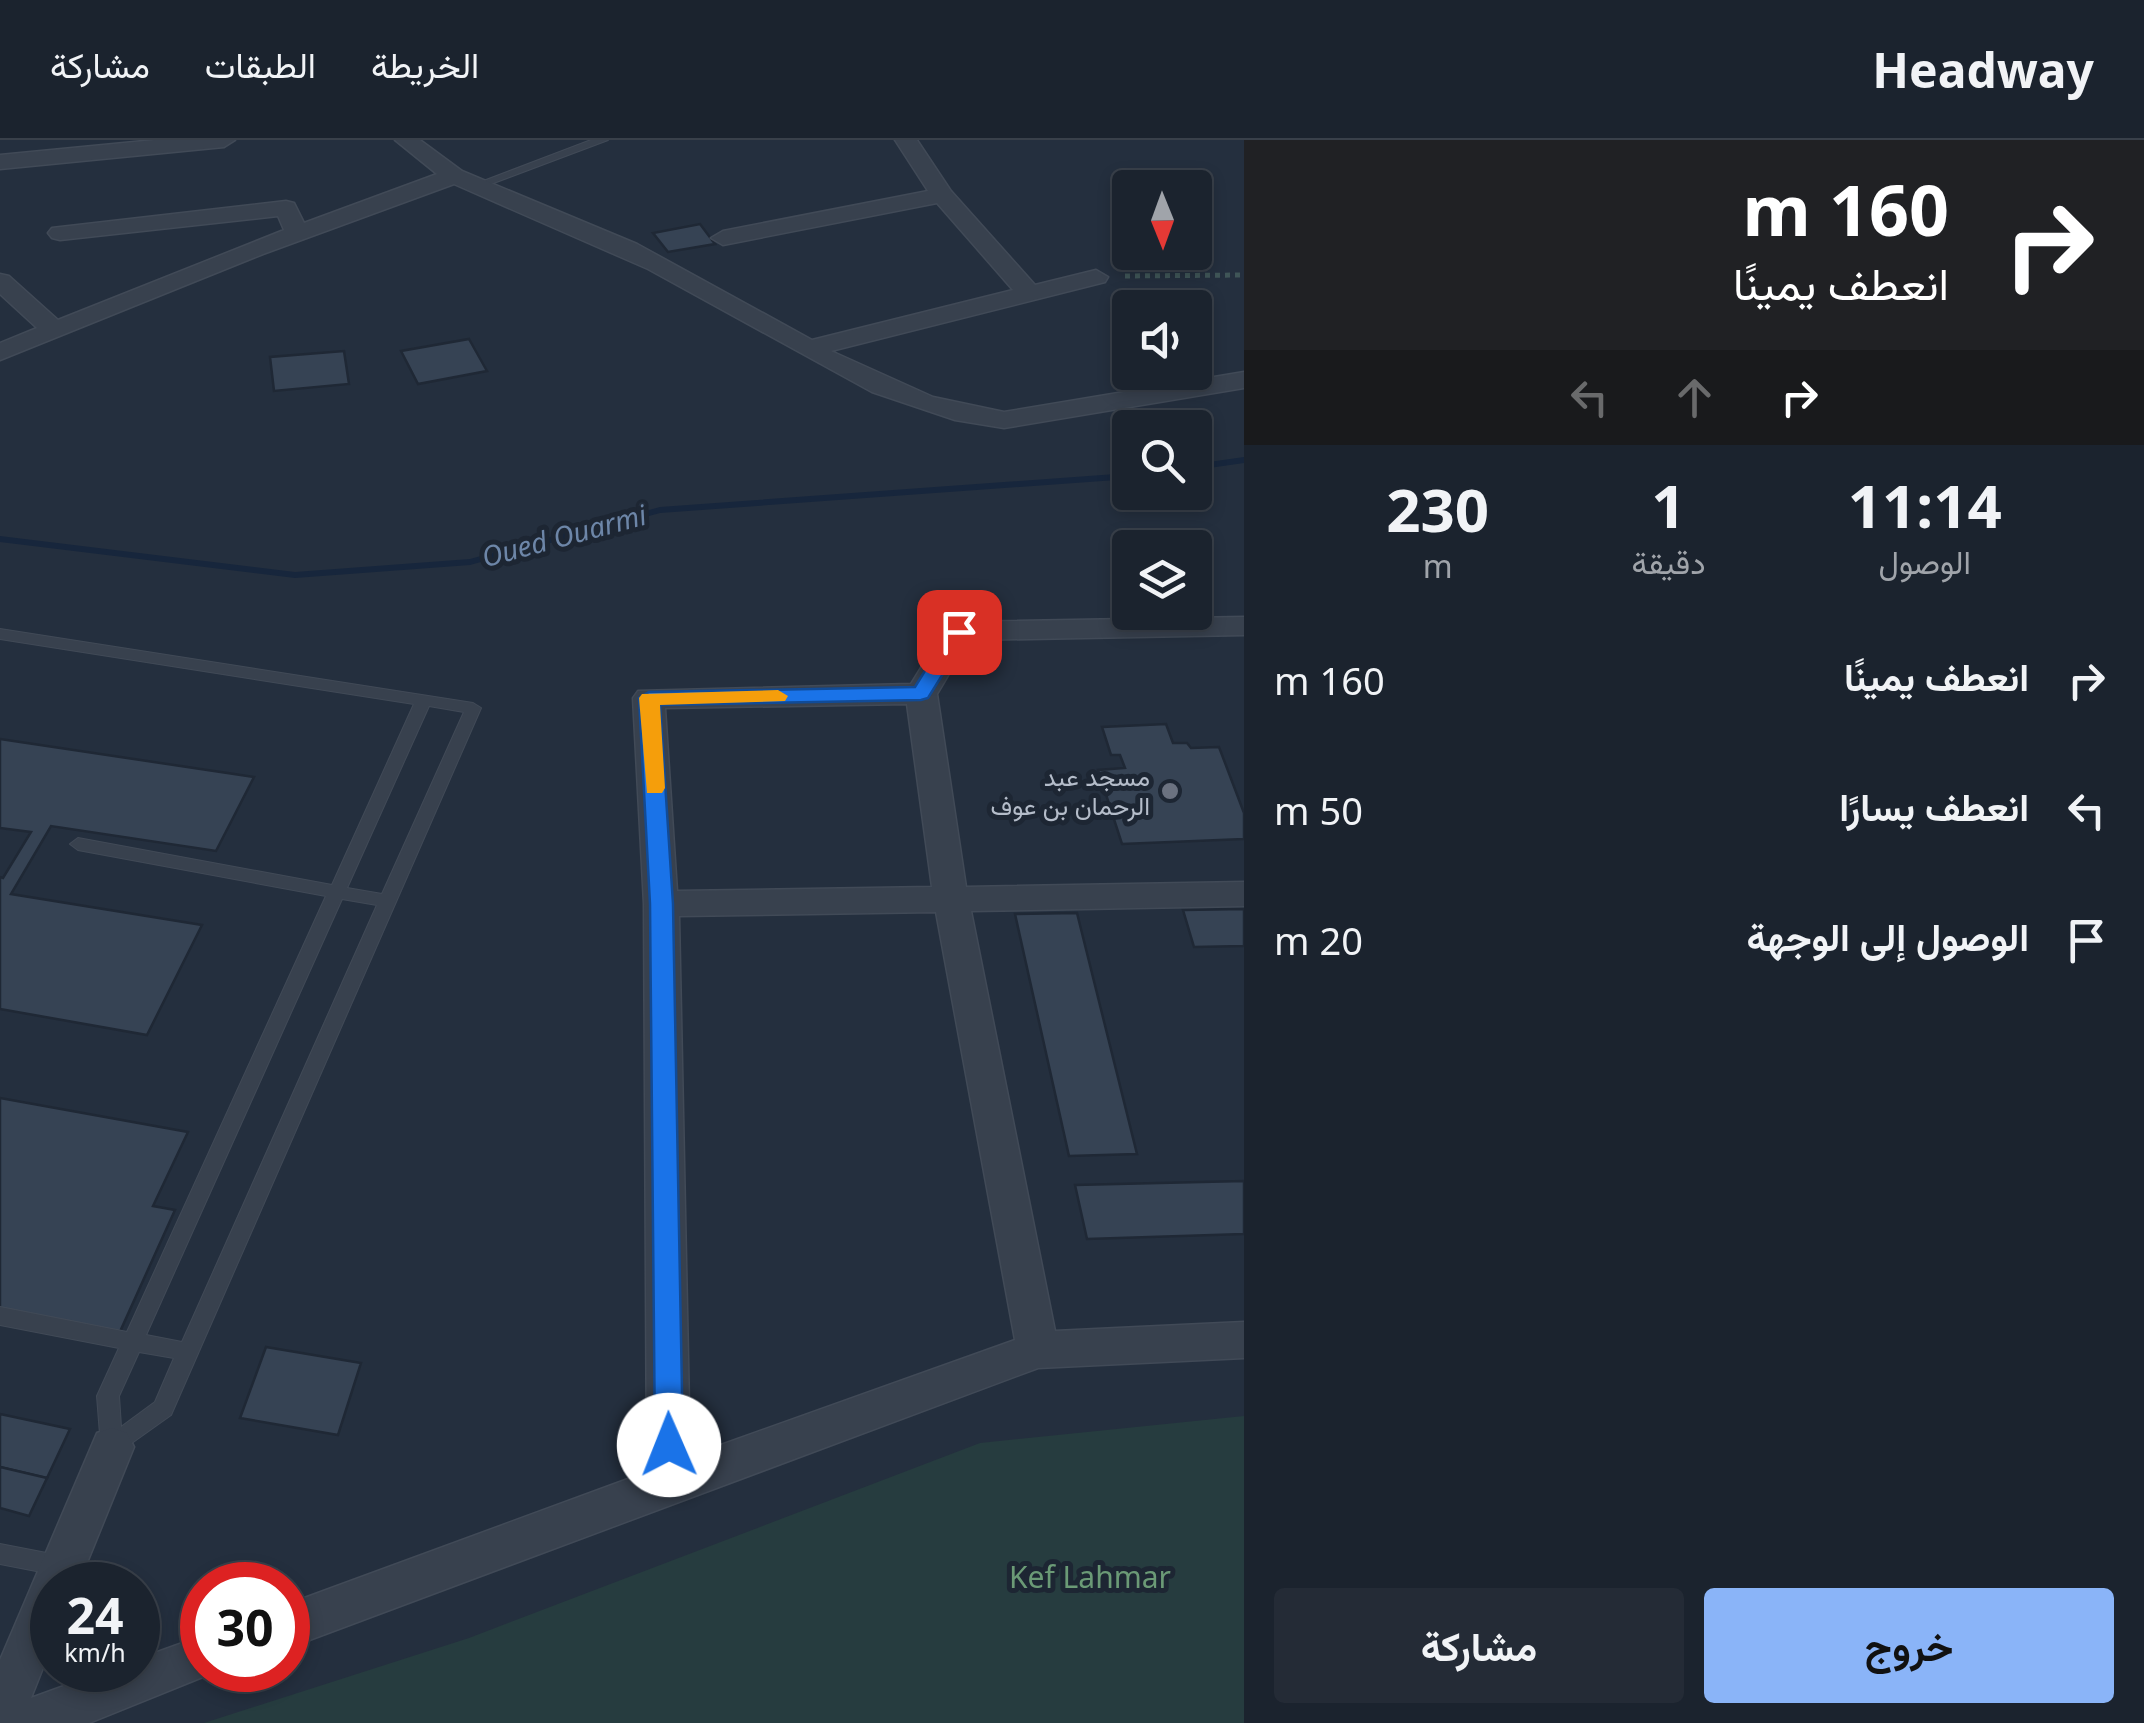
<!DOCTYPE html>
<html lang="ar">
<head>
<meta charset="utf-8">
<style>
  body { margin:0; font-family:"Noto Sans",Vazirmatn,sans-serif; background:#242b36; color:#f1f3f6; direction:rtl; height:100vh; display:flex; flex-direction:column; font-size:38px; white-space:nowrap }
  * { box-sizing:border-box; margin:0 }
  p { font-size:32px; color:#a0a4aa }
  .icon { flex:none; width:55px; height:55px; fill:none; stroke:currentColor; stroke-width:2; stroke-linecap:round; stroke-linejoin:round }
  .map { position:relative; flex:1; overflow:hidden; direction:ltr }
  .details { display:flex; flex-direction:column; background:#1b232e; width:900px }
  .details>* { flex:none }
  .top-card { background:#202124; color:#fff; overflow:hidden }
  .needle { width:65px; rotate:179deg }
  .controls { position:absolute; left:1112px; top:30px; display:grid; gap:20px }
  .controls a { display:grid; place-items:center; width:100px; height:100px; border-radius:10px; background:#1b232e; box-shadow:0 5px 15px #0003,0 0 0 2px #39404a; font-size:50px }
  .speed { position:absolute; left:30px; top:1422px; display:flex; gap:20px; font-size:50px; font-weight:700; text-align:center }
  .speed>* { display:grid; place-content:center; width:130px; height:130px; border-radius:50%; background:#1b232e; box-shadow:0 5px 15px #0003,0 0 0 2px #39404a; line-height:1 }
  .speed small { font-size:25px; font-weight:400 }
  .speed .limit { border:15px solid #d22; background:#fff; color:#111 }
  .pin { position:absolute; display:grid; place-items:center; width:85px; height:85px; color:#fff; margin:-42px; border-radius:20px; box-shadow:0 5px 15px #0006 }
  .me { position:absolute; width:110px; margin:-55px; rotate:359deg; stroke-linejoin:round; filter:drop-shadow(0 0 8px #0008) }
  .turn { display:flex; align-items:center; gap:35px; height:210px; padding:0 30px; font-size:45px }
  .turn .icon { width:130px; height:130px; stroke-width:2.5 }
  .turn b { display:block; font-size:70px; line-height:85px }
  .lanes { display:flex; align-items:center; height:95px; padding:0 30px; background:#0003; justify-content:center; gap:50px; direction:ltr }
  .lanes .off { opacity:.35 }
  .eta { display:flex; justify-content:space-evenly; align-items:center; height:170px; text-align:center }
  .eta b { font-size:60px; font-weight:700; line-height:70px }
  .button { display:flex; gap:20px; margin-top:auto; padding:20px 30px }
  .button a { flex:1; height:115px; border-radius:10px; background:#8ab4f8; color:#111; font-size:40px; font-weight:700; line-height:115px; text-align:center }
  .button a+a { background:#242b36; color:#f1f3f6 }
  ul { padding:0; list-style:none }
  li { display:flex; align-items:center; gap:30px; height:130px; padding:0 30px }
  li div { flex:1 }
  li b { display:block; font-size:38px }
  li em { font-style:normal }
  header { display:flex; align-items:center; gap:60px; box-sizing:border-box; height:140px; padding:0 50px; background:#1b232e; border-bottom:2px solid #39404a }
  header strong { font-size:48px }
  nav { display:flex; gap:55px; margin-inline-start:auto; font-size:35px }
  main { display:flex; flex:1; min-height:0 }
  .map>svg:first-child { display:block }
  .green { fill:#263c3f }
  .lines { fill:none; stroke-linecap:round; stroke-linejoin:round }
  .stream { fill:#17263c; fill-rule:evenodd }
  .building { fill:#364354; stroke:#1f2835; stroke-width:2.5 }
  .lane-casing { stroke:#414a57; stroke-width:2 }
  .street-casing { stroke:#414a57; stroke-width:3 }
  .path { stroke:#3f5557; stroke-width:5; stroke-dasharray:5 5; stroke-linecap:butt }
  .lane { fill:#38414e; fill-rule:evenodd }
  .street { fill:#38414e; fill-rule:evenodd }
  .route { fill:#1a73e8; stroke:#114b97; stroke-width:2.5 }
  .slow { fill:#f59e0b }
  .worship-dot { fill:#6b7280; stroke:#1d2633; stroke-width:4 }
  .labels { text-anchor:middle; stroke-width:10; stroke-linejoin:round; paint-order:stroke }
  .poi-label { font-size:25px; fill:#b4bcc9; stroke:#1d2633; text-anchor:end }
  .water-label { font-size:28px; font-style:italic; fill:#6d86a8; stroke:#1d2633 }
  .near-park-label { font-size:30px; fill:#6b9a76; stroke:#1d2633 }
</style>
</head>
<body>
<header>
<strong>Headway</strong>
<nav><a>الخريطة</a><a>الطبقات</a><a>مشاركة</a></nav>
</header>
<main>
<section class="details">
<div class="top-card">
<div class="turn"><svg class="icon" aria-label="right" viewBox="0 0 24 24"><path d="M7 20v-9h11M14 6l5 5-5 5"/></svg><div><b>160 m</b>انعطف يمينًا</div></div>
<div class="lanes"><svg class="icon off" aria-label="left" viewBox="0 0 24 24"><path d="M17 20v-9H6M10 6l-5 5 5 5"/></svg><svg class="icon off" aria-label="ahead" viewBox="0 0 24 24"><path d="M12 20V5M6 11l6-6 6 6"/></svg><svg class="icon" aria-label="right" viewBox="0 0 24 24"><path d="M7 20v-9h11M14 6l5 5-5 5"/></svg></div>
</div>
<div class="eta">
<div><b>11:14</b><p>الوصول</p></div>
<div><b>1</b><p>دقيقة</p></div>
<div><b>230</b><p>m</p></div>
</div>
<ul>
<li><svg class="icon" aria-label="right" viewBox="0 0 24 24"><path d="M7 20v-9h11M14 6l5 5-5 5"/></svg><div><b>انعطف يمينًا</b></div><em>160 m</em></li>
<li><svg class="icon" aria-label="left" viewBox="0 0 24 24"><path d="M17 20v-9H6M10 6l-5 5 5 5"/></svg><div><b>انعطف يسارًا</b></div><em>50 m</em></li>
<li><svg class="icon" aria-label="arrive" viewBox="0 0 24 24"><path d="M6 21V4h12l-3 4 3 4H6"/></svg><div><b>الوصول إلى الوجهة</b></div><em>20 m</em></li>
</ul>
<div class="button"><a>خروج</a><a>مشاركة</a></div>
</section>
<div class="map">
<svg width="1244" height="1583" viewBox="0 0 1244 1583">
  <rect width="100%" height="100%" fill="#242f3e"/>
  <!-- green -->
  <polygon class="green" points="1244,1276 1244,1583 204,1583 469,1498 980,1303"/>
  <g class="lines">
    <!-- stream -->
    <g class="stream">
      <polygon points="1244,317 1244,323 1195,330 1195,324"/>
      <polygon points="1130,333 1130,339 660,373 470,425 295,438 0,402 0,396 295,432 470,419 660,367"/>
    </g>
  </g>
  <!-- building -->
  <g class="building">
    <polygon points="700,84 715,104 668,112 653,93"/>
    <polygon points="469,199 487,231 418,244 401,211"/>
    <polygon points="344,211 349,244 274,251 270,217"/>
    <polygon points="1166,584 1173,603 1187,603 1191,608 1219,607 1244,673 1244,699 1122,704 1098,630 1125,628 1120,615 1111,615 1102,587"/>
    <polygon points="0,599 254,637 216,711 51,686 11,754 202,785 147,895 0,869 0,737 3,738 31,692 0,688"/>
    <polygon points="1244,769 1244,806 1194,807 1183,770"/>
    <polygon points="1077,773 1137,1014 1069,1016 1015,774"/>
    <polygon points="0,958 188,992 153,1066 175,1070 118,1196 0,1173"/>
    <polygon points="1244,1041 1244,1094 1087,1099 1075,1045"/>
    <polygon points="266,1207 361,1223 338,1295 240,1278"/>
    <polygon points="0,1274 70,1289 47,1338 0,1327"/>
    <polygon points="0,1327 47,1338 29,1376 0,1368"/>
  </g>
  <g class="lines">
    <!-- lane casing -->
    <g class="lane-casing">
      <g id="lane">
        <polygon points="591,0 608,0 483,47 473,45"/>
        <path d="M0,489l473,74 8,5 -310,707 -59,42 -8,-3 -3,-7 -4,-51 22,-48 -119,-23v-18l127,25 199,-436 -248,-46 -8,-6 8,-6 254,47 82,-181 -414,-65zM429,566l35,6 -82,182 -35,-6zM342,759l35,6 -195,437 -36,-7zM139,1212l35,6 -19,44 -34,25 -2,-31z"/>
        <polygon points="0,1404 62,1416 70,1419 73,1426 70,1433 62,1436 0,1424"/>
      </g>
    </g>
    <!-- street casing -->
    <g class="street-casing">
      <g id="street">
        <polygon points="155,0 235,0 224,7 0,29 0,15"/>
        <polygon points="395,0 420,0 462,31 637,104 812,200 1013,150 937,63 723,105 711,98 723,91 928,51 895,0 917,0 951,51 1035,145 1096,130 1108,137 1105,142 831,211 933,257 1004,272 1244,232 1244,248 1004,288 955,280 872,252 648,129 454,44 263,114 0,220 0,203 37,188 0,154 0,134 9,136 58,180 284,90 278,76 60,100 52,98 48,93 52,88 286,61 294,63 304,83 437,34"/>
        <path d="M1244,477v18l-275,5 -32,54 29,193 278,-5v24l-273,5 84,420 189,-9v36l-206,10 -750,280v-44l359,-132 -3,-568 -11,-206 5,-7 273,-7 37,-60 11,-2zM907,564l25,183 -255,4 -12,-183zM936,772l79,428 -325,116 -11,-540z"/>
        <polygon points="112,1288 127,1293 134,1307 78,1445 52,1445 52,1505 31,1558 108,1530 138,1530 138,1519 202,1496 202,1530 220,1530 89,1583 0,1583 0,1520 97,1293"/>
      </g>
    </g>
    <!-- path -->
    <polyline class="path" points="1125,136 1244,135"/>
    <!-- lane -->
    <use href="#lane" class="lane"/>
    <!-- street -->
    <use href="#street" class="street"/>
  </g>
  <!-- route -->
  <polygon class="route" points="959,485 969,492 928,558 921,560 660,565 673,764 683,1305 679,1314 669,1317 659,1314 655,1305 650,764 639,558 649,552 915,547 952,487"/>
  <!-- slow -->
  <polygon class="slow" points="778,550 788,556 785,561 660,565 665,648 662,653 647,653 639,558 642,554"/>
  <!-- markers -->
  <circle class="worship-dot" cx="1170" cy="651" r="10"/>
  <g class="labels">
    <!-- poi labels -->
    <g class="poi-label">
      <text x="1150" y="646">مسجد عبد<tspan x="1150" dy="29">الرحمان بن عوف</tspan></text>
    </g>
    <!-- water labels -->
    <g class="water-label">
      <text transform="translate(564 396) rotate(-15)" y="10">Oued Ouarmi</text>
    </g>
    <!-- near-park labels -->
    <g class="near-park-label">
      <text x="1090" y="1448">Kef Lahmar</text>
    </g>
  </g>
</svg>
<div class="controls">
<a><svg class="needle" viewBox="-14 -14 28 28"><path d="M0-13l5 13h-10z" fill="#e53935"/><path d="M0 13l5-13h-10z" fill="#a0a4aa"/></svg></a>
<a><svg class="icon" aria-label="sound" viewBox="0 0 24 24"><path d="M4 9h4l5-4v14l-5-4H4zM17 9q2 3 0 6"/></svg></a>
<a><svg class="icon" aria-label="search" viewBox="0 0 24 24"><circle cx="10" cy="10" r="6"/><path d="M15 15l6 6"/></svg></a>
<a><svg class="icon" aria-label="layers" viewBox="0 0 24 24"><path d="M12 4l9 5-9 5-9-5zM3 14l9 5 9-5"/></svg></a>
</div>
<div class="speed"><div>24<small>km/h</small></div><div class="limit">30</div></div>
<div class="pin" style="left:959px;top:492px;background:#d93025"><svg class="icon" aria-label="arrive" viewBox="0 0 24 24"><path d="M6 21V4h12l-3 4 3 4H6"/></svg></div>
<svg class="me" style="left:669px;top:1305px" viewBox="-20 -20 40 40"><circle r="19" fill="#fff"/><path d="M0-13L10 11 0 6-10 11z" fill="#1a73e8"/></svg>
</div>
</main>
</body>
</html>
